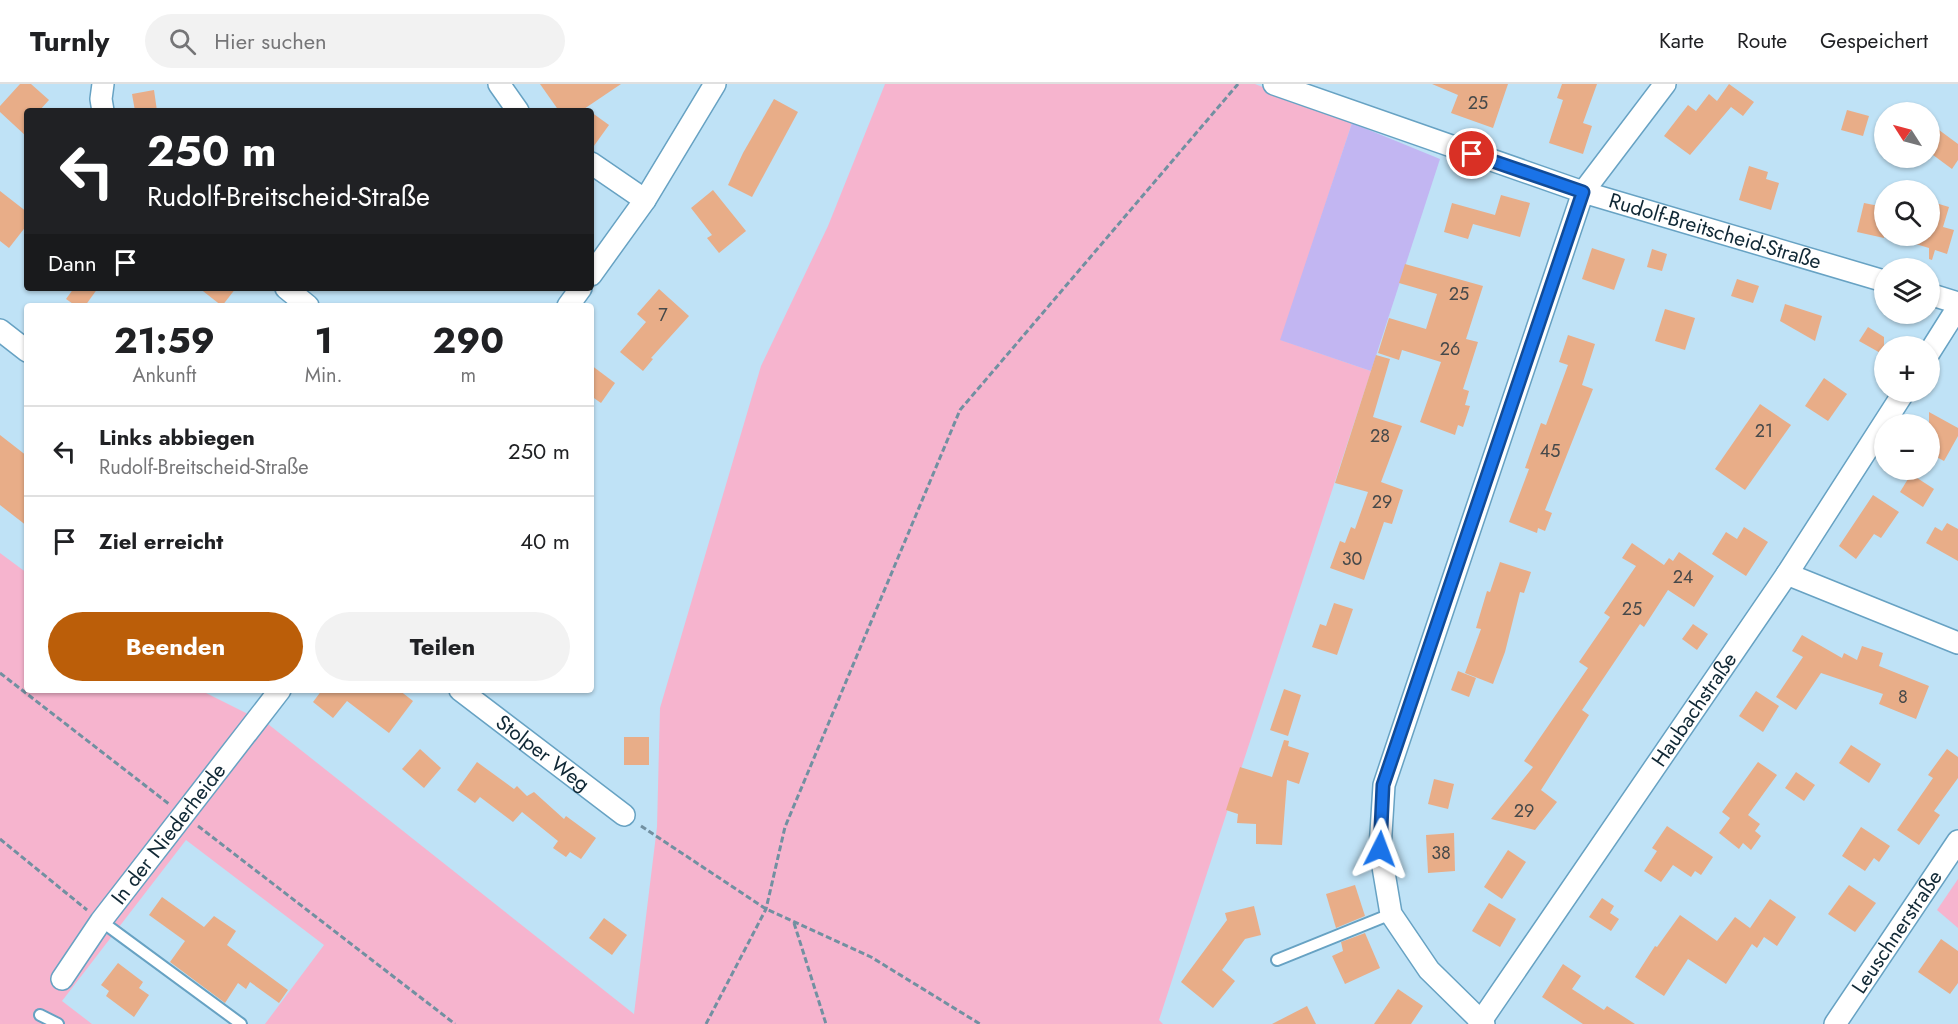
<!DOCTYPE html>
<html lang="de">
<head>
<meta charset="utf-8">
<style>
  body { margin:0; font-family:Jost,sans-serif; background:#f2f2f2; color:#202124; height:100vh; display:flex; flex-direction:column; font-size:22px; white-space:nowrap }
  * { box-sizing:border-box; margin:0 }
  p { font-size:20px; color:#757577 }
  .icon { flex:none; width:33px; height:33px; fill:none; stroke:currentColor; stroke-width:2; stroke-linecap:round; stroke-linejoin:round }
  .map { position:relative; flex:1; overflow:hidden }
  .drawer { position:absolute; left:24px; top:219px; width:570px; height:390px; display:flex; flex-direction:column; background:#fff; border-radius:6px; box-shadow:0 2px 4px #0004 }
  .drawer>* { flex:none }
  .guide { position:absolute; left:24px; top:24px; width:570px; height:183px; border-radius:6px; box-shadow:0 2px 4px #0004; background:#202124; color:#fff; overflow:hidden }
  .needle { width:39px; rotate:306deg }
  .tools { position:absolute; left:1874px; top:18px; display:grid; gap:12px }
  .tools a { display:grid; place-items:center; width:66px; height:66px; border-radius:50%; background:#fff; box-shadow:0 2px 4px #0004; font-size:30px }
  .pin { position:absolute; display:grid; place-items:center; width:51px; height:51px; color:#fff; margin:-26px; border:3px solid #fff; border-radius:50%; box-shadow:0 2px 6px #0007 }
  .me { position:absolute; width:66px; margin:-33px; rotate:3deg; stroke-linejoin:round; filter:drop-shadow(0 0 4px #0008) }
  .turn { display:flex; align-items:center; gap:21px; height:126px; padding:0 24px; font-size:27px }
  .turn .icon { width:78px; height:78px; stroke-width:2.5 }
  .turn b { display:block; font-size:42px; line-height:51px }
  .then { display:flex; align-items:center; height:57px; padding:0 24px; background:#0003; gap:12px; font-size:22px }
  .eta { display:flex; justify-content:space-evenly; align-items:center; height:102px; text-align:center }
  .eta b { font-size:36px; font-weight:700; line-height:42px }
  .primary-button { display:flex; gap:12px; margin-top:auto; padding:12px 24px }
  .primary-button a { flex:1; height:69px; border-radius:36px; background:#bb5e09; color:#fff; font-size:24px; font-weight:700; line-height:69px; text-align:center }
  .primary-button a+a { background:#f2f2f2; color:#202124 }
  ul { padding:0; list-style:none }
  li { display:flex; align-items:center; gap:18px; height:90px; padding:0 24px; border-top:2px solid #e0e0e0 }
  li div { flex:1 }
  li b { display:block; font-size:22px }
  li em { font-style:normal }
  header { display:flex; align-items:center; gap:36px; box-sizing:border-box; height:84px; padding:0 30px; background:#fff; border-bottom:2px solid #e0e0e0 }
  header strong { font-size:28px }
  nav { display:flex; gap:33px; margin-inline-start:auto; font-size:21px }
  .search { width:420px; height:54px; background:#f2f2f2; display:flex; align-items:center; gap:15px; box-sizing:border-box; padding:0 21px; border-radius:33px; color:#757577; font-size:22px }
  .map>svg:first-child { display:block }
  .green { fill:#f6b4ce }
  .water { fill:#c2b6f2 }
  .building { fill:#e8ad88 }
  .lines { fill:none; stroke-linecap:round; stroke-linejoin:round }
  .lane-casing { stroke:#67a2c3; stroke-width:14 }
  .street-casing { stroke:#67a2c3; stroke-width:24 }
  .path { stroke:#7290a1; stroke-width:3; stroke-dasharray:6 3; stroke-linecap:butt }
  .lane { stroke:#fff; stroke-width:10 }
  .street { stroke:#fff; stroke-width:21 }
  .route-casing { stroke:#114b97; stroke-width:15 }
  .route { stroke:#1a73e8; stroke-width:10 }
  .labels { text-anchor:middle; stroke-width:5; stroke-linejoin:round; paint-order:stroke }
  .number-label { font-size:18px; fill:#46494a }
  .street-label { font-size:21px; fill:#102835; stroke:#fdfdfd }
</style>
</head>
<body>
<header>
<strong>Turnly</strong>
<div class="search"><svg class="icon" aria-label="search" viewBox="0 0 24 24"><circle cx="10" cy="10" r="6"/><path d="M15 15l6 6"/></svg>Hier suchen</div>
<nav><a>Karte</a><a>Route</a><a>Gespeichert</a></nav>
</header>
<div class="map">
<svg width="1958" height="940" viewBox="0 0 1958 940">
  <rect width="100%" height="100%" fill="#bfe2f6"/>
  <!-- green -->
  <g class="green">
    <polygon points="885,0 1255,0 1352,39 1281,256 1371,287 1159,936 1163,940 265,940 324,861 186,756 62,917 92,940 0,940 0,469 27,489 27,606 200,606 268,640 634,930 657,743 660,624 761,282 828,142"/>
    <polygon points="1958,795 1958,844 1937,826"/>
  </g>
  <!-- water -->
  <polygon class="water" points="1352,39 1440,75 1371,287 1280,256"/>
  <!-- building -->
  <g class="building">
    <polygon points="20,0 31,0 49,16 39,27 27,27 27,53 0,28 0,22"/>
    <polygon points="540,0 621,0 581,27 559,27"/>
    <polygon points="1432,0 1508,0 1493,44 1451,29 1458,11"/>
    <polygon points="1562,0 1597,0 1583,39 1592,42 1583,70 1549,59 1563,16 1557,14"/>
    <polygon points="1729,0 1754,18 1743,32 1731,23 1690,71 1664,52 1688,21 1696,27 1709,10 1717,17"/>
    <polygon points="154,6 157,27 135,27 132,10"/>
    <polygon points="774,15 798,28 752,113 728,101 743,69"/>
    <polygon points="1847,26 1869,32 1863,52 1841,46"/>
    <polygon points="591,28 609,41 591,66"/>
    <polygon points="1935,43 1958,60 1958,76 1952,85 1929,68 1929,52"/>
    <polygon points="1749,82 1768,88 1766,95 1779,99 1771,126 1739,116"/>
    <polygon points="713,106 746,147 719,169 707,154 712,151 691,124"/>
    <polygon points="0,107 27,128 27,141 9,164 0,157"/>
    <polygon points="1501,111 1530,119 1520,153 1473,140 1468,155 1444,148 1452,119 1495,131"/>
    <polygon points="1929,117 1949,123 1943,143 1954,146 1947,170 1935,166 1932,176 1929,175 1929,164 1899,155 1900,152 1929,152"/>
    <polygon points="1864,119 1884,123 1884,154 1857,148"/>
    <polygon points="1592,164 1625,175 1614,206 1582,195"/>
    <polygon points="1652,165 1667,170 1662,187 1647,183"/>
    <polygon points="1405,180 1483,202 1466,255 1478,258 1463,305 1469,307 1465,321 1470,322 1463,343 1458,341 1455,351 1420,338 1441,278 1402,266 1399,276 1378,269 1389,234 1426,245 1437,210 1399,199"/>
    <polygon points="1737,195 1759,202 1753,219 1731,212"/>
    <polygon points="74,204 98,204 85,222 76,222 66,215"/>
    <polygon points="199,204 236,204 222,222"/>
    <polygon points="659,205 689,232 651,274 653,275 643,287 620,268 646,238 637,230"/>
    <polygon points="1785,220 1822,232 1815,257 1780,237"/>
    <polygon points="1665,225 1695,234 1685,266 1655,257"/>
    <polygon points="1868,243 1884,253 1884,271 1859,257"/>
    <polygon points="1568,251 1595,260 1582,301 1593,305 1545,426 1552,429 1545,447 1538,444 1537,449 1509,438 1529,385 1525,384 1541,339 1546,341 1568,281 1559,278"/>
    <polygon points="1376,271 1390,275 1373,333 1402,342 1381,398 1403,406 1392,440 1384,438 1364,496 1330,484 1340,457 1345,459 1351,443 1355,445 1368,408 1335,399"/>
    <polygon points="591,281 615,299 601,319 591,312"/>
    <polygon points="1824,294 1847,310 1828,337 1805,322"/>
    <polygon points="1760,320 1791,341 1745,406 1715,385"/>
    <polygon points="1929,328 1958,344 1958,352 1944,377 1929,369"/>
    <polygon points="0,351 27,372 27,442 0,421"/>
    <polygon points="1911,390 1934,405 1923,423 1900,408"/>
    <polygon points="1873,411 1899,428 1881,454 1874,450 1856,475 1839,462"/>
    <polygon points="1947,439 1958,445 1958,477 1926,459 1935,443 1942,447"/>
    <polygon points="1744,443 1768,458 1746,492 1712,470 1726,448 1737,455"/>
    <polygon points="1632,459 1664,481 1669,474 1673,477 1679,468 1714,492 1694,523 1668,506 1644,543 1640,540 1582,626 1589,631 1541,706 1557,718 1535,746 1491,735 1533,683 1524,677 1588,584 1579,578 1610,533 1604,529 1636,482 1622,474"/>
    <polygon points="1500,478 1531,488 1524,509 1520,508 1505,568 1493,600 1465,589 1481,545 1476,544 1487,507 1490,508"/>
    <polygon points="1334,519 1353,525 1337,571 1312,563 1320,540 1326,542"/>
    <polygon points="1693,540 1708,550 1697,566 1682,555"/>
    <polygon points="1802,551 1842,574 1844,569 1857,576 1862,562 1883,569 1879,582 1929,602 1916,635 1879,620 1883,610 1821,589 1796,626 1776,613 1803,573 1792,567"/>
    <polygon points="1458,587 1476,594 1469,613 1451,606"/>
    <polygon points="1284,605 1301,611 1288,652 1270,646"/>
    <polygon points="322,606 399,606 413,617 389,649 347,617 333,634 313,618"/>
    <polygon points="1756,607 1779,622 1763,648 1739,632"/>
    <rect x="624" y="653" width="25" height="28"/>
    <polygon points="1284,656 1289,657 1288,662 1309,669 1299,700 1287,696 1282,761 1256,760 1256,740 1237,739 1238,730 1226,726 1240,683 1272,693"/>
    <polygon points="1851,661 1881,680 1869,699 1839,679"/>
    <polygon points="420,665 441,684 424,704 402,685"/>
    <polygon points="1947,665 1958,673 1958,694 1934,727 1940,731 1919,761 1897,746 1933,694 1928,691"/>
    <polygon points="477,678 514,705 517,702 527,712 534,708 564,735 566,732 596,754 581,775 570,768 566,773 553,764 558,757 522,728 513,738 480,713 475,719 457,706"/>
    <polygon points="1758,678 1777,691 1748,731 1760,740 1755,747 1761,752 1751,766 1743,759 1739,765 1719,749 1730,734 1722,728"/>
    <polygon points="1796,688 1815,701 1804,717 1785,704"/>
    <polygon points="1434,695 1454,700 1448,725 1428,720"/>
    <polygon points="1667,742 1713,773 1701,791 1695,787 1691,793 1673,781 1661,798 1644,787 1657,767 1652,764"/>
    <polygon points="1861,743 1890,762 1879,778 1874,774 1865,787 1842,772"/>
    <polygon points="1454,749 1455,787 1428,789 1426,751"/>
    <polygon points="1508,766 1526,778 1502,815 1484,803"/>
    <polygon points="1355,801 1365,832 1336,844 1326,810"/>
    <polygon points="1849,801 1876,819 1855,848 1828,830"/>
    <polygon points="162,813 204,843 214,832 236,847 227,861 288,906 279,919 250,898 246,905 238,899 225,919 170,878 185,857 149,831"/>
    <polygon points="1602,814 1614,822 1610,829 1619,835 1611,847 1589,833"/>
    <polygon points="1770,815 1796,833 1777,862 1764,853 1757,864 1752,860 1726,900 1688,875 1664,912 1635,893 1655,862 1657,863 1680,831 1717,857 1735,833 1750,844"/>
    <polygon points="1489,819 1516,835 1500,863 1472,847"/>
    <polygon points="1254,822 1261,851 1245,855 1222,886 1235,897 1213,924 1181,898 1227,836 1225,829"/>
    <polygon points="604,834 627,851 612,871 589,854"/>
    <polygon points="1365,849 1380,884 1345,900 1332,872 1343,867 1341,858"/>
    <polygon points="1941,855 1958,867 1958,899 1950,910 1918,888"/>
    <polygon points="118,879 143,898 139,904 149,911 134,933 106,912 109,907 101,901"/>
    <polygon points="1563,880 1581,892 1572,905 1604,926 1607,922 1635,940 1583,940 1542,913"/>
    <polygon points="1398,905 1423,922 1411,940 1374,940"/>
    <polygon points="1307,922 1316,940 1272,940"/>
  </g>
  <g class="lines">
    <!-- lane casing -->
    <g class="lane-casing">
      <g id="lane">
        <polyline points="101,837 241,940"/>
        <polyline points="1277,876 1391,830"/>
        <polyline points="40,931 58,940"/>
      </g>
    </g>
    <!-- street casing -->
    <g class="street-casing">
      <g id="street">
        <polyline points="103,0 101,15 103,27"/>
        <polyline points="499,0 518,27"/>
        <path id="s1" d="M1274,0l309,108 301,89"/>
        <polyline points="591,79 645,116"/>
        <polyline points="591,191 645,116 715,0"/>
        <polyline points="286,204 308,222"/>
        <polyline points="1929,210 1958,219"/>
        <polyline points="568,222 581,204"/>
        <polyline points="0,246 27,267"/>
        <polyline points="1929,269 1958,223"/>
        <polyline points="1787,490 1958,559"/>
        <path id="s2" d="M460,606l164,125"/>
        <path id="s3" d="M62,895l39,-58 179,-231"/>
        <path id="s4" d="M1479,940l308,-450 117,-182"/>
        <polyline points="1484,940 1429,886 1391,830 1380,765 1384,701 1583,108 1665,0"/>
        <path id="s5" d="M1835,940l123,-183"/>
      </g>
    </g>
    <!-- path -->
    <g class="path">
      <polyline points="0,589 169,720"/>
      <polyline points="198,742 455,940"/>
      <polyline points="641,742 766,825 871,873 980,940"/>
      <polyline points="0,755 87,826"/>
      <polyline points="794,839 826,940"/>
      <polyline points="706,940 766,825 785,743 960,326 1238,0"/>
    </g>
    <!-- lane -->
    <use href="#lane" class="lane"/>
    <!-- street -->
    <use href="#street" class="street"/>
  </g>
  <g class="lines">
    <!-- route casing -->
    <g class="route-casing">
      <polyline id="route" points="1380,765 1383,701 1583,108 1472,70"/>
    </g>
    <!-- route -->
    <use href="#route" class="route"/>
  </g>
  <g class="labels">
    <!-- number labels -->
    <g class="number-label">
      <text x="1478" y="25">25</text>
      <text x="1459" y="216">25</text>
      <text x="663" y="237">7</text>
      <text x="1450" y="271">26</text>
      <text x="1764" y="353">21</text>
      <text x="1380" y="358">28</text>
      <text x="1550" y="373">45</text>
      <text x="1382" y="424">29</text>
      <text x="1352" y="481">30</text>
      <text x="1683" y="499">24</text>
      <text x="1632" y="531">25</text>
      <text x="1903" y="619">8</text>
      <text x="1524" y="733">29</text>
      <text x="1441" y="775">38</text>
    </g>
    <!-- street labels -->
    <g class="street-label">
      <text dy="7" stroke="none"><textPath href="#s1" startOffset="465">Rudolf-Breitscheid-Straße</textPath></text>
      <text dy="7" stroke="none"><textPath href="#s4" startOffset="381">Haubachstraße</textPath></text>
      <text dy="7" stroke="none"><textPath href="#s2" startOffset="104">Stolper Weg</textPath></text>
      <text dy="7" stroke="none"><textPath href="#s3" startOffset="180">In der Niederheide</textPath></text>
      <text dy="7" stroke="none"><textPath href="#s5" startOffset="111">Leuschnerstraße</textPath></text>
    </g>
  </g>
</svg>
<div class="tools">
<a><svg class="needle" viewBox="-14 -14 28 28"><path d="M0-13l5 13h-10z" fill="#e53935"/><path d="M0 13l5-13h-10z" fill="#757577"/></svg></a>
<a><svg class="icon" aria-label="search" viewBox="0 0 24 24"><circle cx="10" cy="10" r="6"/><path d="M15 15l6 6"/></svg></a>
<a><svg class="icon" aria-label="layers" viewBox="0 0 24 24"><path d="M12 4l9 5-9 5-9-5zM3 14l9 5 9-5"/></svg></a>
<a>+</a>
<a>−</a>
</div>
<div class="pin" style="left:1472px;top:70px;background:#d93025"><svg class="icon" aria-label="arrive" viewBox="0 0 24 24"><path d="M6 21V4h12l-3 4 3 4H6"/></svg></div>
<svg class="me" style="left:1380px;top:765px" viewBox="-20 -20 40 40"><path d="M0-17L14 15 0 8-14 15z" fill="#1a73e8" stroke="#fff" stroke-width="4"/></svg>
<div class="guide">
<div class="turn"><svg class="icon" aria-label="left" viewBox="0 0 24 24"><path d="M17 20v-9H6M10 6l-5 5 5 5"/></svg><div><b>250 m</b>Rudolf-Breitscheid-Straße</div></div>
<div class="then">Dann<svg class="icon" aria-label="arrive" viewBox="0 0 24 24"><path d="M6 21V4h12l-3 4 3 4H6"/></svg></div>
</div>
<section class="drawer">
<div class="eta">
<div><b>21:59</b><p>Ankunft</p></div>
<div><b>1</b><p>Min.</p></div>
<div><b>290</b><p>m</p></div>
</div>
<ul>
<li><svg class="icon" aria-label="left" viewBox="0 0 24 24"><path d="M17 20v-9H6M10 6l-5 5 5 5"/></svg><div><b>Links abbiegen</b><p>Rudolf-Breitscheid-Straße</p></div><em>250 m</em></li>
<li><svg class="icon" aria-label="arrive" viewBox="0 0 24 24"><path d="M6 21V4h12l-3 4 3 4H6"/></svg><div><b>Ziel erreicht</b></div><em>40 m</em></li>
</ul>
<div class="primary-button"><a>Beenden</a><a>Teilen</a></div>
</section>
</div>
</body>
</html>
